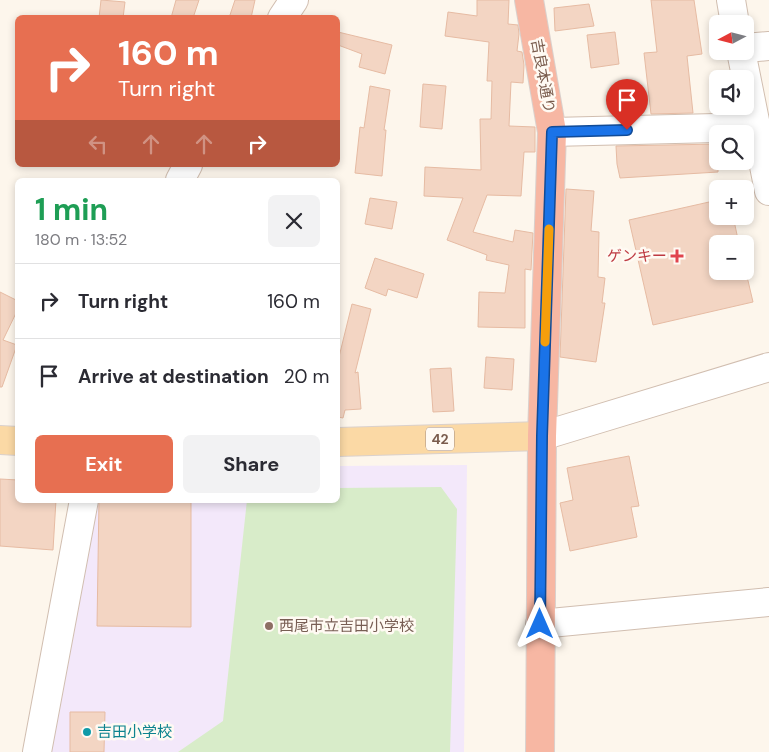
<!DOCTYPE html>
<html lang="en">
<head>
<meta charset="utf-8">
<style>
  body { margin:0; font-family:"DM Sans","Noto Sans JP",sans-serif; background:#f2f2f3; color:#2b2b33; height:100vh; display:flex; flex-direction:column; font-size:19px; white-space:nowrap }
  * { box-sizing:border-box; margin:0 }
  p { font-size:16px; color:#7c7c81 }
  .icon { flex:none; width:28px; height:28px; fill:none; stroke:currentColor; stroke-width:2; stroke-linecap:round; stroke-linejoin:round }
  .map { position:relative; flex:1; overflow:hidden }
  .details { position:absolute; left:15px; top:178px; width:325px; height:325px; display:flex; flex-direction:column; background:#fff; border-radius:8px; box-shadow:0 2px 8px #0003 }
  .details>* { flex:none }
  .guide { position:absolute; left:15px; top:15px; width:325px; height:152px; border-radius:8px; box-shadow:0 2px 8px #0003; background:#e76f51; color:#fff; overflow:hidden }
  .needle { width:32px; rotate:263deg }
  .buttons { position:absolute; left:709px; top:15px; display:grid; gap:10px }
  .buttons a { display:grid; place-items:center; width:45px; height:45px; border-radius:8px; background:#fff; box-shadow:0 2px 8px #0003; font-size:25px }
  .pin { position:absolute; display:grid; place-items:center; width:42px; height:42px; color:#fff; margin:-51px -21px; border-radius:50% 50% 50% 0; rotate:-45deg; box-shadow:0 0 5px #0007 }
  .pin .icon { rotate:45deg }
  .me { position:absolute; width:55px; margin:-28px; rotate:0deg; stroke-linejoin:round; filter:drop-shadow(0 0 4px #0008) }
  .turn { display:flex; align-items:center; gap:18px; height:105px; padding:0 20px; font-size:22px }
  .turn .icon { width:65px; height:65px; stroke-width:2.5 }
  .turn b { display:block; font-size:35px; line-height:42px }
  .lanes { display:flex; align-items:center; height:48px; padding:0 20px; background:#0003; justify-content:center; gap:25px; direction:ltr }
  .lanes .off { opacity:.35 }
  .round { display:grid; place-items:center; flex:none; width:52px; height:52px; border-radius:8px; background:#f2f2f3 }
  .overview { display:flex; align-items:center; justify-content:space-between; height:85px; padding:0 20px }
  h1 { font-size:30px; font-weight:700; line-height:38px; color:#1e9e55 }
  .cta { display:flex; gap:10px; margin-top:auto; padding:10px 20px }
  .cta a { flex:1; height:58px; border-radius:8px; background:#e76f51; color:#fff; font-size:20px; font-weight:700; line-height:58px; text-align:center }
  .cta a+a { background:#f2f2f3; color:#2b2b33 }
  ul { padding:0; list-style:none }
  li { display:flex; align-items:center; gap:15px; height:75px; padding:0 20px; border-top:1px solid #e1e1e2 }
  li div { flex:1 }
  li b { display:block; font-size:19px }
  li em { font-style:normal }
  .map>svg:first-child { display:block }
  .education { fill:#f3e8fa }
  .green { fill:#d8ecc9 }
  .building { fill:#f3d5c3; stroke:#e6bba3 }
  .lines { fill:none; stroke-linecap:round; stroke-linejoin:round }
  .minor-casing { stroke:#d1beb0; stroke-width:30 }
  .major-casing { stroke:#dad1cd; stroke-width:30 }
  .highway-casing { stroke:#dad1cd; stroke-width:30 }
  .minor { stroke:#fff; stroke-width:28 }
  .major { stroke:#fbd9a5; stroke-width:28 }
  .highway { stroke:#f7b7a3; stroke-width:28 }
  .route-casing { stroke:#114b97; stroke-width:12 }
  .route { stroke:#1a73e8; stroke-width:9 }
  .slow { stroke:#f59e0b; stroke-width:9 }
  .health-dot { fill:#e0444e; stroke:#fffaf3; stroke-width:2 }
  .education-dot { fill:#8d6e63; stroke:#fffaf3; stroke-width:2 }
  .culture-dot { fill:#0f9aa8; stroke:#fffaf3; stroke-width:2 }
  .labels { text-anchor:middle; stroke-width:5; stroke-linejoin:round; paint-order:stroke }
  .shield { fill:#fffaf3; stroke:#a28b7f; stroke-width:1 }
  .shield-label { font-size:14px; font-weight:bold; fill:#7a5c4d }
  .street-label { font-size:15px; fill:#7a5c4d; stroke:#fffaf3 }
  .health-label { font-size:15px; fill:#be3a42; stroke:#fffaf3; text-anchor:end }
  .education-label { font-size:15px; fill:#785e54; stroke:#fffaf3; text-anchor:start }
  .culture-label { font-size:15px; fill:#0d838f; stroke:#fffaf3; text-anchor:start }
</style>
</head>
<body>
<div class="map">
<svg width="769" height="752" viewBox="0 0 769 752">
  <rect width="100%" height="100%" fill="#fdf6ec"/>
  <!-- education -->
  <polygon class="education" points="467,465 464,752 48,752 96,500 338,500 338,466"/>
  <!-- green -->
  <polygon class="green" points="441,487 457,509 450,752 178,752 223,721 247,500 338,500 338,488"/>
  <!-- building -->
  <g class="building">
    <polygon points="101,0 125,2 123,18 99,18"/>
    <polygon points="176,0 199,0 193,18 171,18"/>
    <polygon points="235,0 255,0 251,18 229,18"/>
    <polygon points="477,0 509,0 508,24 518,25 519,34 517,51 522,52 524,65 523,83 511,82 509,126 535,127 535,152 524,152 521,196 487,195 473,232 513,242 515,230 533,233 531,270 525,269 525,328 478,327 479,292 505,293 509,265 486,260 487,255 447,240 463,198 424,196 425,167 481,170 480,119 491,119 492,81 487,81 489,42 445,36 448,12 477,16"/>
    <polygon points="651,0 694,0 702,54 687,56 693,113 651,114 644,53 657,52"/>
    <polygon points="589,4 594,26 555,31 554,8"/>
    <polygon points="338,32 392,45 385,74 359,67 362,54 338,45"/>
    <polygon points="615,32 619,64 591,68 587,35"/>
    <polygon points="423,84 446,86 442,129 420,127"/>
    <polygon points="370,86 390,90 384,130 386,130 382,176 355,173 360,127 364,128"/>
    <polygon points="718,144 718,172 620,178 617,164 616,146"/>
    <polygon points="566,189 594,191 591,231 599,232 598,277 605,278 602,303 605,303 596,362 560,357"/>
    <polygon points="370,198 397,202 392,229 365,224"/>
    <polygon points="718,200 718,216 733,216 739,244 718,244 718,271 745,271 745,268 753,302 653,325 629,220"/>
    <polygon points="375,258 424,274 417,298 388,289 386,296 365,288"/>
    <polygon points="0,292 18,301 18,309 3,340 17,345 2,387 0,387"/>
    <polygon points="352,304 371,309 355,373 358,372 361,409 345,410 343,418 338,417 338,361"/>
    <polygon points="486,357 514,359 512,390 484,388"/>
    <polygon points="451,368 454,411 433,412 430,369"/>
    <polygon points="629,456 639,506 631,507 637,537 570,551 560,503 573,500 567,468"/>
    <polygon points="0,479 18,480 18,500 56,500 53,550 0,546"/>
    <polygon points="99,500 191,500 191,627 97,626"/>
    <polygon points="70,712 105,712 104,752 70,752"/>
  </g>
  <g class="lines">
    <!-- minor casing -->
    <g class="minor-casing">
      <g id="minor">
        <polyline points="731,0 735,24"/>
        <polyline points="282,18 294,0"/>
        <polyline points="745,48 769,46"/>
        <polyline points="741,51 769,191"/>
        <polyline points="552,132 757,127"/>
        <polyline points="180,180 188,165"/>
        <polyline points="542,436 769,367"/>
        <polyline points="540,624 769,602"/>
        <polyline points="37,752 84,500"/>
      </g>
    </g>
    <!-- major casing -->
    <g class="major-casing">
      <g id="major">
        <polyline points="0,440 18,441"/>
        <polyline points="338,442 542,436"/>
      </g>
    </g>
    <!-- highway casing -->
    <g class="highway-casing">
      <polyline id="highway" points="529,0 552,132 542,436 540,752"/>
    </g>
    <!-- minor -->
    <use href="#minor" class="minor"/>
    <!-- major -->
    <use href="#major" class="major"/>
    <!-- highway -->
    <use href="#highway" class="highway"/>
  </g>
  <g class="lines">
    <!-- route casing -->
    <g class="route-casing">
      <polyline id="route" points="540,624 542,436 552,132 627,130"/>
    </g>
    <!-- route -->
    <use href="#route" class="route"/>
    <!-- slow -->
    <polyline class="slow" points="545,342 549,229"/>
  </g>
  <!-- markers -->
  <path class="health-dot" d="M674.5 248.5h5v5h5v5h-5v5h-5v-5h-5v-5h5z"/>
  <circle class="education-dot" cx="269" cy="626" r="5"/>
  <circle class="culture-dot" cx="87" cy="732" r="5"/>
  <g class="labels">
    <!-- shield labels -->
    <rect class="shield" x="426" y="427.5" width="28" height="23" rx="4"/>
    <g class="shield-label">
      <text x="440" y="444">42</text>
    </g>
    <!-- street labels -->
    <g class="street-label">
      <text transform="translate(543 76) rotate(80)" y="5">吉良本通り</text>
    </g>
    <!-- health labels -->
    <g class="health-label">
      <text x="667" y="261">ゲンキー</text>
    </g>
    <!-- education labels -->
    <g class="education-label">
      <text x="279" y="631">西尾市立吉田小学校</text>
    </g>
    <!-- culture labels -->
    <g class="culture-label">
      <text x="97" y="737">吉田小学校</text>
    </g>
  </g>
</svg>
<div class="buttons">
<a><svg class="needle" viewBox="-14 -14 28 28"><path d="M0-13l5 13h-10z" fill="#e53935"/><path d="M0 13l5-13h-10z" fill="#7c7c81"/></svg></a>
<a><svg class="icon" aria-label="sound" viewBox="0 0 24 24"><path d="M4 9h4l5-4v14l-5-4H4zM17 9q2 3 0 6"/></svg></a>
<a><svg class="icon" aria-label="search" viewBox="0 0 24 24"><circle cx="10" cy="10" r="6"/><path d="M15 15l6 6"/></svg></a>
<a>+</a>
<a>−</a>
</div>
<div class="pin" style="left:627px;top:130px;background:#d93025"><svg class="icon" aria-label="arrive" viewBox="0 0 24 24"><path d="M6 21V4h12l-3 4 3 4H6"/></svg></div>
<svg class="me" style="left:540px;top:624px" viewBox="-20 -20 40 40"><path d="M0-17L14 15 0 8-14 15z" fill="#1a73e8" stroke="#fff" stroke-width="4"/></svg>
<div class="guide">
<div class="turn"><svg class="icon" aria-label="right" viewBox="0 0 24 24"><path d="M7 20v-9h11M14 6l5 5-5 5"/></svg><div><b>160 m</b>Turn right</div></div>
<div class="lanes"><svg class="icon off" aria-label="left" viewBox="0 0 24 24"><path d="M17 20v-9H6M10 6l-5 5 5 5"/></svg><svg class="icon off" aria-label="ahead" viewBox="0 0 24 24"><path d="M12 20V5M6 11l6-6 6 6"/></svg><svg class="icon off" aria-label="ahead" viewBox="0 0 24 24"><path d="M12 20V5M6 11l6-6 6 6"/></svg><svg class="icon" aria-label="right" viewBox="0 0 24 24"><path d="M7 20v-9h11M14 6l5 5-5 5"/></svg></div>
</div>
<section class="details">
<div class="overview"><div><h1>1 min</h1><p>180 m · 13:52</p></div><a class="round"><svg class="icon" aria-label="close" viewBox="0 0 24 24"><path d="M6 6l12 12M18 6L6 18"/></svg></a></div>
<ul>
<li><svg class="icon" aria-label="right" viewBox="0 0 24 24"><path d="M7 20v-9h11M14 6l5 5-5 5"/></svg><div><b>Turn right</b></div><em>160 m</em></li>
<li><svg class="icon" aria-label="arrive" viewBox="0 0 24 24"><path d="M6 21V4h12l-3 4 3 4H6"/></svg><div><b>Arrive at destination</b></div><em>20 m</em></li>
</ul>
<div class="cta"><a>Exit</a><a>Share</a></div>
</section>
</div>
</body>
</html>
